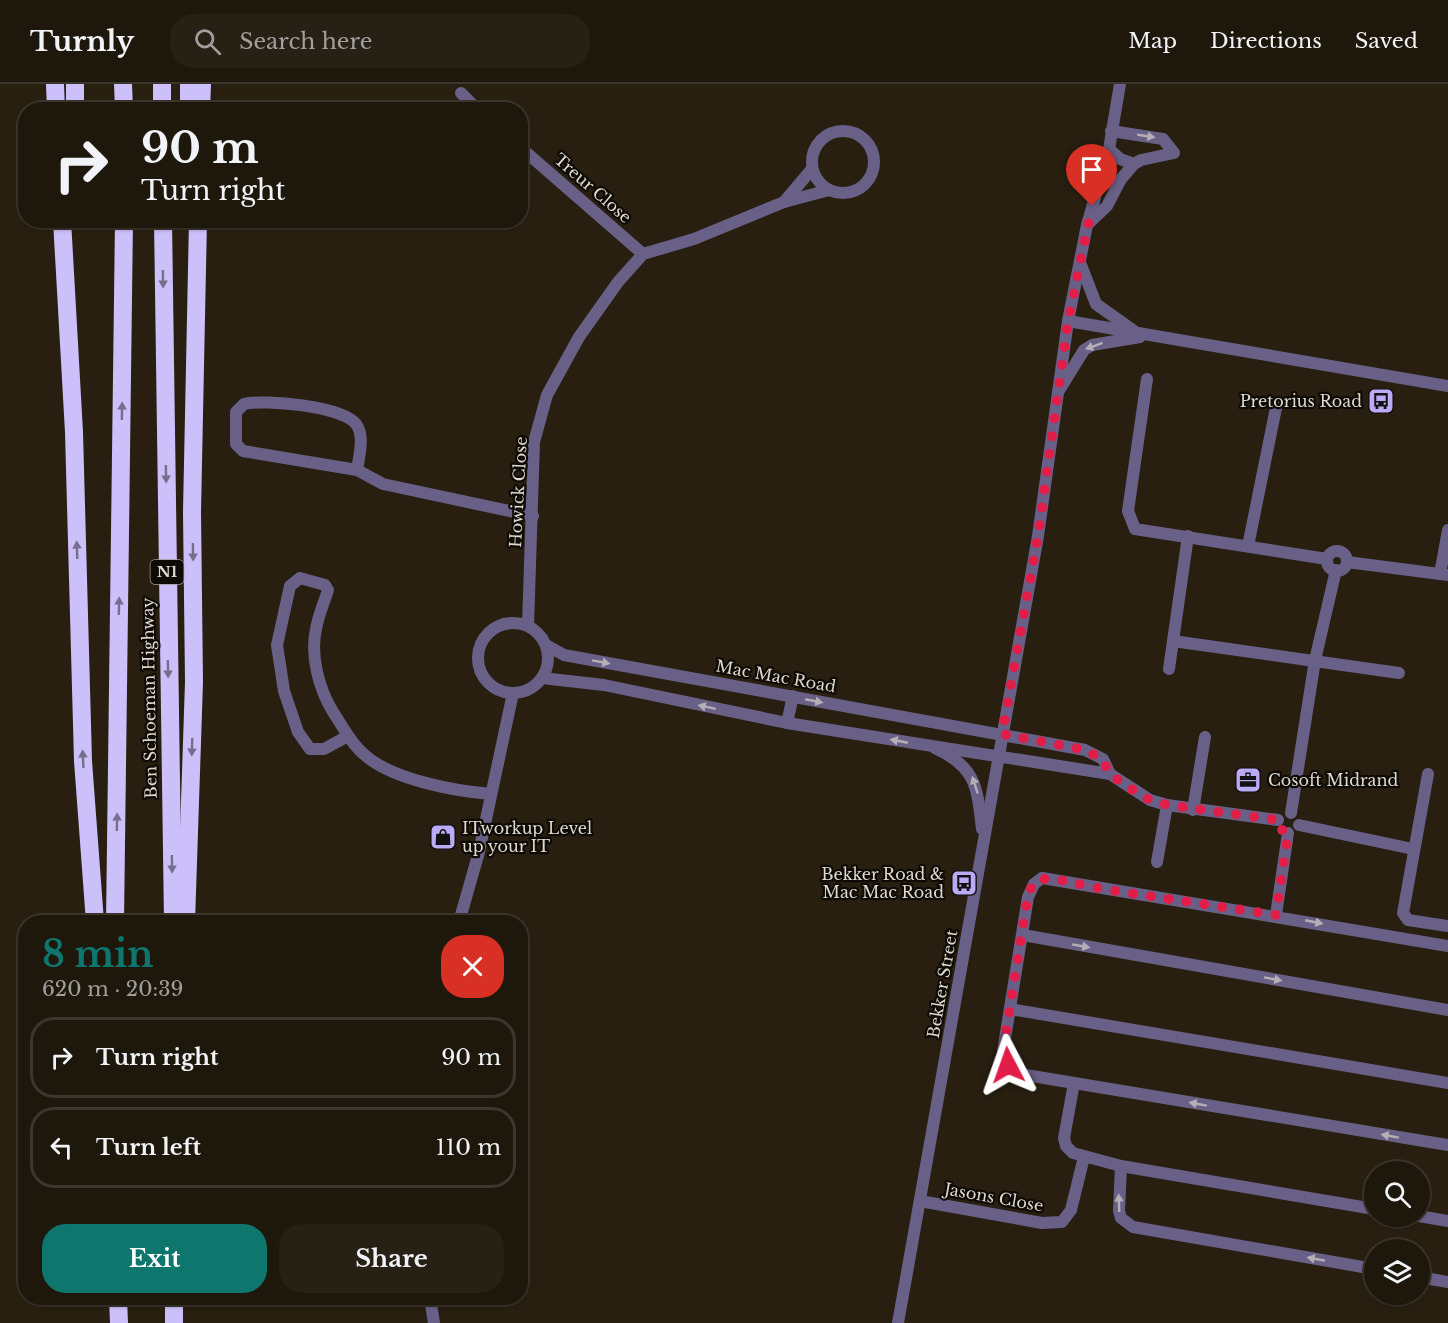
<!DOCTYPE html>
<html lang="en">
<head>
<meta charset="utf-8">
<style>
  body { margin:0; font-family:"Libre Baskerville",serif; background:#262015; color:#f1f3f6; height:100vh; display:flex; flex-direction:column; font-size:22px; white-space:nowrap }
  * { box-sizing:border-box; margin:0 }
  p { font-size:20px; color:#a19f9d }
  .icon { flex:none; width:33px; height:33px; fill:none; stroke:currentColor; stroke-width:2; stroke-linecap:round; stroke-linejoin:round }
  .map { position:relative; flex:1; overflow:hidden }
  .sheet { position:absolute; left:18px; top:831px; width:510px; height:390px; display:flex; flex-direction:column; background:#1e170c; border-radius:24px; box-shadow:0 2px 4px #0004,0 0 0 2px #3c362d }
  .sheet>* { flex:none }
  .top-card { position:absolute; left:18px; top:18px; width:510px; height:126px; border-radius:24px; box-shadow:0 2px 4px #0004,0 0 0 2px #3c362d; background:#1e170c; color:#f1f3f6; overflow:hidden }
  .controls { position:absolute; left:1364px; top:1077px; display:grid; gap:12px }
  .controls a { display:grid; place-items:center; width:66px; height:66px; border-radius:50%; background:#1e170c; box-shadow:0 2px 4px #0004,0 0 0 2px #3c362d; font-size:30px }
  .pin { position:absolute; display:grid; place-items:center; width:51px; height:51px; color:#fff; margin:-62px -26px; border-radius:50% 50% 50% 0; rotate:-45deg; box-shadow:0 0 6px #0007 }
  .pin .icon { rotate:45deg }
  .me { position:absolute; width:66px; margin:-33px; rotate:356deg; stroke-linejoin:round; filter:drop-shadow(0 0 4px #0008) }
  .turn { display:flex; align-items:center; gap:21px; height:126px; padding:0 24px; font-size:27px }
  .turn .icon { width:78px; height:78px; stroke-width:2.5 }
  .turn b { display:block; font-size:42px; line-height:51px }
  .round { display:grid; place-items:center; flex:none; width:63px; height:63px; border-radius:24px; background:#262015 }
  .head { display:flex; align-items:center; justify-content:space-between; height:102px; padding:0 24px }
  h1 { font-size:36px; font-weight:700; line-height:45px; color:#0f766e }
  .action { display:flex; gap:12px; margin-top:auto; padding:12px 24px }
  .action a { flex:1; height:69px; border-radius:24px; background:#0f766e; color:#fff; font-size:24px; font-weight:700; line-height:69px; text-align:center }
  .action a+a { background:#262015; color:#f1f3f6 }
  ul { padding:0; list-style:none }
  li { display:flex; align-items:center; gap:18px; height:81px; margin:0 12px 9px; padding:0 12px; border:3px solid #3c362d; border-radius:24px }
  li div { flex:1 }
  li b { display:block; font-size:22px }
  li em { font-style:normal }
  header { display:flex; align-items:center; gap:36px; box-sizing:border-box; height:84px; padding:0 30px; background:#1e170c; border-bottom:2px solid #3c362d }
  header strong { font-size:28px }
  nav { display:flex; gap:33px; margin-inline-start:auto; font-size:21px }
  .search { width:420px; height:54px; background:#262015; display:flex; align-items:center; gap:15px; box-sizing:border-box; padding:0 21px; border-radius:24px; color:#a19f9d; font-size:22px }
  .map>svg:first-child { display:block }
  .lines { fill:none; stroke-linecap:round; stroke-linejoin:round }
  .minor { stroke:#696087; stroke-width:12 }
  .tertiary { stroke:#696087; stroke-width:12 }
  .motorway { stroke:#ccc0fa; stroke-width:18 }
  .oneway { fill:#b5aeb5 }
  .oneway2 { fill:#766e8c }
  .route { stroke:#e11d48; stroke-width:10; stroke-dasharray:0 18 }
  .labels { text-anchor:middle; stroke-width:4.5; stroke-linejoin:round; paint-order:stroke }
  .shield { fill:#0e0a05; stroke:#a09a92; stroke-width:1.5 }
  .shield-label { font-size:15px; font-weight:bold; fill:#ded8ce }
  .street-label { font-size:16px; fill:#ded8ce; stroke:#0e0a05 }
  .poi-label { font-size:16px; fill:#ded8ce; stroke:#0e0a05; text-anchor:end }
</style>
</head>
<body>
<header>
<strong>Turnly</strong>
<div class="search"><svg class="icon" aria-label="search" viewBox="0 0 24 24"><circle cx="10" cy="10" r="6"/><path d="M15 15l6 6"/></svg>Search here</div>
<nav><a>Map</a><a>Directions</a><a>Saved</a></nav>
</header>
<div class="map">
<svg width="1448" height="1239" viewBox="0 0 1448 1239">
  <rect width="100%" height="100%" fill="#281f10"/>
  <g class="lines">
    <!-- minor -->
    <g class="minor">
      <polyline points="461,9 478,26"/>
      <circle cx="843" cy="78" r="31"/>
      <polyline points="520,63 643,170"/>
      <polyline points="1109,65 1120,75 1134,80 1141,76 1174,69 1163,55 1111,47"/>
      <polyline points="784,118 812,85"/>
      <polyline points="1087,141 1107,122 1121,95 1134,80"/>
      <polyline points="1068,237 1087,141 1109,65 1120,0"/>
      <polyline points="1147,295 1128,427 1135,445 1327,475"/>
      <path d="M357,386c2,-14 8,-34 -1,-46 -14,-18 -91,-25 -112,-20l-8,8v32l7,7 114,19 26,14 150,32"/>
      <polyline points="1248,462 1277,319"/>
      <circle cx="1337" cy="477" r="10"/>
      <polyline points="1347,478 1448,491"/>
      <polyline points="1440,490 1448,446"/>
      <circle cx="513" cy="574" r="35"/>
      <polyline points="528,542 534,358 547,311 579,253 618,198 643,170 694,155 784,118 829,106"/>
      <polyline points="1173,557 1399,589"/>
      <polyline points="546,561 564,571 1085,666 1103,675 1110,690"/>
      <polyline points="1169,585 1188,452"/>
      <polyline points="542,594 604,601 787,639 1110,690 1150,716 1167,721 1278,736"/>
      <polyline points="787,639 793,612"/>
      <path d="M348,652l-24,13h-14l-12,-17 -14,-41 -7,-46 13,-59 10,-8 25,7 3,5c-4,13 -10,26 -12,39 -6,27 3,60 17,83 10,15 19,33 33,44 28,24 89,35 125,38"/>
      <polyline points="1428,690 1403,829 1408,836 1448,842"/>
      <polyline points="1193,726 1205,653"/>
      <polyline points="1291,729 1315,576 1336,486"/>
      <polyline points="1299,741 1413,765"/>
      <polyline points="1157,778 1167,721"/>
      <polyline points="1276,831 1288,749"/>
      <polyline points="459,838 479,768 513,609"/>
      <polyline points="1023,851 1448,926"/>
      <polyline points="1448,862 1042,794 1034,800 1028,813 1003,967 1008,981 1020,990 1448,1061"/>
      <polyline points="1010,925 1448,999"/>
      <polyline points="1074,999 1064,1054 1066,1062 1073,1069 1121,1082 1374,1125"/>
      <polyline points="1121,1082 1119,1127 1121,1134 1133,1143 1374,1185"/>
      <polyline points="920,1117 1042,1139 1062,1138 1071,1126 1084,1073"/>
      <polyline points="1419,1132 1448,1137"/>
      <polyline points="1419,1193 1448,1198"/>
      <polyline points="430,1214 434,1239"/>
    </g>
    <!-- tertiary -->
    <g class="tertiary">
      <polyline points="1081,181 1096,220 1134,247"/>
      <polyline points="1058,308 1084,266 1092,261 1140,253"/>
      <path d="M935,664c41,19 42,38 47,81"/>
      <polyline points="898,1239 1038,452 1068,237 1448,302"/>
    </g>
    <!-- motorway -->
    <g class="motorway">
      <polyline points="55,0 56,26"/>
      <polyline points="123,0 124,26"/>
      <polyline points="162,0 162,26"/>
      <polyline points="75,26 75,0"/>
      <polyline points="189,26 189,0"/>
      <polyline points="201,26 202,0"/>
      <polyline points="62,136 74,348 83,677 95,838"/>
      <polyline points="163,136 173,838"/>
      <polyline points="115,838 124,136"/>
      <polyline points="186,838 194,598 192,428 198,136"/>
      <polyline points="118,1214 119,1239"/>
      <polyline points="174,1239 174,1214"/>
    </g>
  </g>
  <!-- one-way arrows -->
  <defs><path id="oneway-solid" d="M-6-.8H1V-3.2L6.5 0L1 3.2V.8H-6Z" transform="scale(1.5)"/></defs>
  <g class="oneway">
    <use href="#oneway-solid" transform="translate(1146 52) rotate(9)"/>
    <use href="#oneway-solid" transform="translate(1094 262) rotate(160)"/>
    <use href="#oneway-solid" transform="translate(601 578) rotate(10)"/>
    <use href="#oneway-solid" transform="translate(814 617) rotate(11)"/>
    <use href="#oneway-solid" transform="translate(707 623) rotate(-168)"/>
    <use href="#oneway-solid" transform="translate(899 657) rotate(-169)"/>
    <use href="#oneway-solid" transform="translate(975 701) rotate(-108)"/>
    <use href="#oneway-solid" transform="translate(1314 838) rotate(11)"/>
    <use href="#oneway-solid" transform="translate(1081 862) rotate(10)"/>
    <use href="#oneway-solid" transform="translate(1273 895) rotate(10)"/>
    <use href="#oneway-solid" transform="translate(1198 1020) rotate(-170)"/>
    <use href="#oneway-solid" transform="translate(1390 1052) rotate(-170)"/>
    <use href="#oneway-solid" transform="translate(1119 1119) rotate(-92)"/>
    <use href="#oneway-solid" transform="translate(1316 1175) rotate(-170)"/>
  </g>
  <g class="oneway2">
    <use href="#oneway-solid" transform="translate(163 195) rotate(89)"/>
    <use href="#oneway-solid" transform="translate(122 327) rotate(-89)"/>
    <use href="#oneway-solid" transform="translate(166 390) rotate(89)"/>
    <use href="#oneway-solid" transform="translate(77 466) rotate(-92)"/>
    <use href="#oneway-solid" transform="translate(193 468) rotate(89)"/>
    <use href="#oneway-solid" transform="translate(119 522) rotate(-89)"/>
    <use href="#oneway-solid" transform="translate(168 585) rotate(89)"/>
    <use href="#oneway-solid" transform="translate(192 663) rotate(92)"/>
    <use href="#oneway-solid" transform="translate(83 675) rotate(-93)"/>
    <use href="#oneway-solid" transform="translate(117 738) rotate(-89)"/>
    <use href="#oneway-solid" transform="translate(172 780) rotate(89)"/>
  </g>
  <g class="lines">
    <!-- route -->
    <polyline class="route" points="1008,981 1003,967 1026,823 1030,806 1037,796 1051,794 1102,805 1276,831 1288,749 1280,745 1278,736 1167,721 1150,716 1126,702 1110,690 1102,675 1085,666 1002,650 1038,452 1068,237 1092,122"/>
  </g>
  <!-- icons -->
  <defs>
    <g id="bus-square" transform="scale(1.35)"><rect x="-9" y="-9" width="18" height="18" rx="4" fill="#bbaaf6" stroke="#0e0a05"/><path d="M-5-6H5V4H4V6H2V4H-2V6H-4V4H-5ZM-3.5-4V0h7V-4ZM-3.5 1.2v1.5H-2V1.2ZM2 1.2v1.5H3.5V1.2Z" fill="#111"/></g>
    <g id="office-square" transform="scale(1.35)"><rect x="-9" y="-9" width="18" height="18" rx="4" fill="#bbaaf6" stroke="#0e0a05"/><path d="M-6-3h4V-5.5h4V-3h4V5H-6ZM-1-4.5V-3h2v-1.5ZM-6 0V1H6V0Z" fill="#111"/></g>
    <g id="shop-square" transform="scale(1.35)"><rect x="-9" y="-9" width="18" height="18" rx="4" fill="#bbaaf6" stroke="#0e0a05"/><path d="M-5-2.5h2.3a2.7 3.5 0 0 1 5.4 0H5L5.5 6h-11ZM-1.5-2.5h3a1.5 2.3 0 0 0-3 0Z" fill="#111"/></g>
  </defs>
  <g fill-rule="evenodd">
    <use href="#bus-square" x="1381" y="317"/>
    <use href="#office-square" x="1248" y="696"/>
    <use href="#shop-square" x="443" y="753"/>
    <use href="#bus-square" x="964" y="799"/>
  </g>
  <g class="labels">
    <!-- shield labels -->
    <rect class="shield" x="150.5" y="476" width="33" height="24" rx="4.5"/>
    <g class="shield-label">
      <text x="167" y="493">N1</text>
    </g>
    <!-- street labels -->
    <g class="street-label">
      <text transform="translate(593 104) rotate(41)" y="6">Treur Close</text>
      <text transform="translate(518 408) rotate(-87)" y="6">Howick Close</text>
      <text transform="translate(776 592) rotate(10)" y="6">Mac Mac Road</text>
      <text transform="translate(149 614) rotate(-91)" y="6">Ben Schoeman Highway</text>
      <text transform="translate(942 900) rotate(-80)" y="6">Bekker Street</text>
      <text transform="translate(994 1113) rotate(10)" y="6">Jasons Close</text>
    </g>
    <!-- poi labels -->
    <g class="poi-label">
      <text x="1362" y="323">Pretorius Road</text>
      <text x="1268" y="702" text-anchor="start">Cosoft Midrand</text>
      <text x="462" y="750" text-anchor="start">ITworkup Level<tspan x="462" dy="18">up your IT</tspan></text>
      <text x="944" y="796">Bekker Road &amp;<tspan x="944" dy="18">Mac Mac Road</tspan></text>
    </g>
  </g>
</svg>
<div class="controls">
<a><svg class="icon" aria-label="search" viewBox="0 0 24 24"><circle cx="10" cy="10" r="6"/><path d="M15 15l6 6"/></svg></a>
<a><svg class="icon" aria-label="layers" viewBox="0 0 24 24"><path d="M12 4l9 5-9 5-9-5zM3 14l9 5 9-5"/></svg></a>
</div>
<div class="pin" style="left:1092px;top:122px;background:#d93025"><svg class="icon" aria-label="arrive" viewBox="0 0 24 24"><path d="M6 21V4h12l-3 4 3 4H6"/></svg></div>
<svg class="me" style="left:1008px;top:981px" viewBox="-20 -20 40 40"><path d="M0-17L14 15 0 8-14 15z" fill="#e11d48" stroke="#fff" stroke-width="4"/></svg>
<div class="top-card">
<div class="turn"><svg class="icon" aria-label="right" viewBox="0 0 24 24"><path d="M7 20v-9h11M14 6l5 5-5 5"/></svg><div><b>90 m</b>Turn right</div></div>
</div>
<section class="sheet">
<div class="head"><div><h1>8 min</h1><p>620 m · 20:39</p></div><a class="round" style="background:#d93025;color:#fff"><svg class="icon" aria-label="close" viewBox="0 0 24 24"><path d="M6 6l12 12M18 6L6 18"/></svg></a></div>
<ul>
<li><svg class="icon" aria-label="right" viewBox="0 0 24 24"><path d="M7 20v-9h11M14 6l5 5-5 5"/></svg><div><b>Turn right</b></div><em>90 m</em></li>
<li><svg class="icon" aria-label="left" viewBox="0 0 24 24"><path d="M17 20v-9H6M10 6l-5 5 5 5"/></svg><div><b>Turn left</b></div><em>110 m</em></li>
</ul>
<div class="action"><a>Exit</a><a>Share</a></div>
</section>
</div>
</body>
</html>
